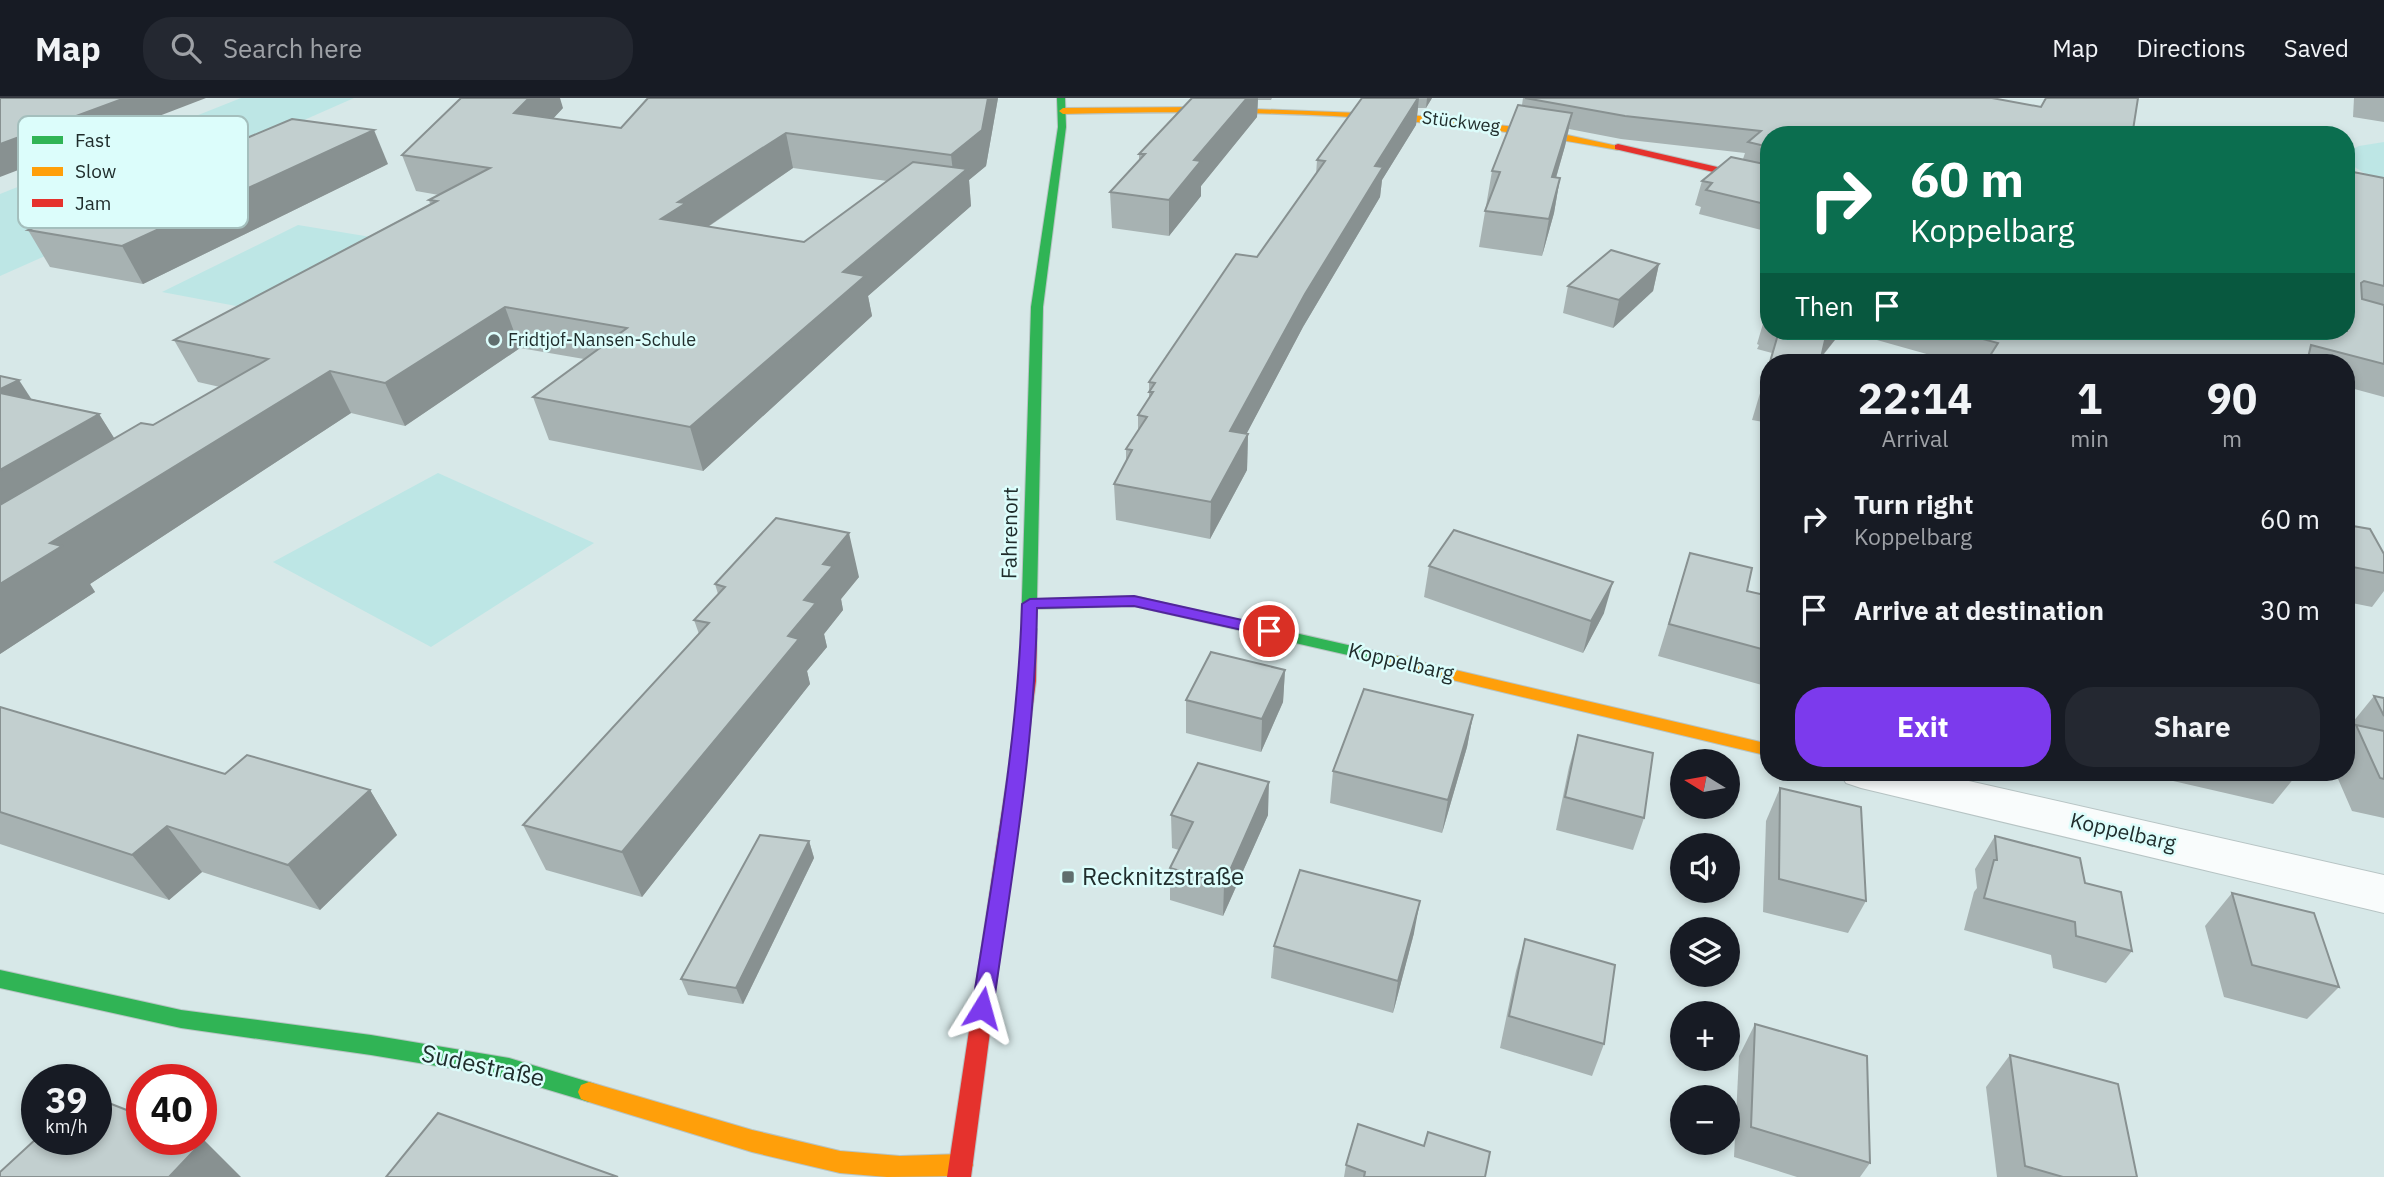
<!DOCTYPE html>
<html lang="en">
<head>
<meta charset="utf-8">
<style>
  body { margin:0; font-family:"IBM Plex Sans",sans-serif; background:#242831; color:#f1f3f6; height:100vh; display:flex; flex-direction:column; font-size:26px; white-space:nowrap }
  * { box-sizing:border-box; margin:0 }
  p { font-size:23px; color:#9ea1a6 }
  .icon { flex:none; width:38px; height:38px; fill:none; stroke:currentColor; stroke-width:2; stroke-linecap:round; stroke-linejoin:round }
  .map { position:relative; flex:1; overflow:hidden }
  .panel { position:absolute; left:1760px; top:256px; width:595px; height:427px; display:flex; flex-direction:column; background:#171b24; border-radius:28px; box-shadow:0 4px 10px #0003 }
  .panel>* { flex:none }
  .guide { position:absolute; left:1760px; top:28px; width:595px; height:214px; border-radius:28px; box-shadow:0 4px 10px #0003; background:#0b6e4f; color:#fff; overflow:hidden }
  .needle { width:46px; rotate:281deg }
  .tools { position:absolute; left:1670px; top:651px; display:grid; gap:14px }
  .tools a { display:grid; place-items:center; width:70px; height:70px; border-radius:50%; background:#171b24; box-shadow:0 4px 10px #0003; font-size:35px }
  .speed { position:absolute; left:21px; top:966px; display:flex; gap:14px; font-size:35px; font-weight:700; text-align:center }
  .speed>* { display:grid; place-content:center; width:91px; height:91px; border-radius:50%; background:#171b24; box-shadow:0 4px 10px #0003; line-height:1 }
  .speed small { font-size:18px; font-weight:400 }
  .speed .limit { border:10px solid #d22; background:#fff; color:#111 }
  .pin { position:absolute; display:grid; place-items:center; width:60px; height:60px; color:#fff; margin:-30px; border:4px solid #fff; border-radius:50%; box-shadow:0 2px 7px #0007 }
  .me { position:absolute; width:77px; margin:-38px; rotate:8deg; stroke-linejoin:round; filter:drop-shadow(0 0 5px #0008) }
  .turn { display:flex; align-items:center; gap:24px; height:147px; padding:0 35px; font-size:32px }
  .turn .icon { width:91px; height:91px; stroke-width:2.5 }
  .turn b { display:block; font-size:49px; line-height:60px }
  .then { display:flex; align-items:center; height:66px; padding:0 35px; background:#0003; gap:14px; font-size:26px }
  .eta { display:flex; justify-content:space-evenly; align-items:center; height:119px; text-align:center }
  .eta b { font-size:42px; font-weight:700; line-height:49px }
  .action { display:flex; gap:14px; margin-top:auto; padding:14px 35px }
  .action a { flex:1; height:80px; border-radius:28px; background:#7c3aed; color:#fff; font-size:28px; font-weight:700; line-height:80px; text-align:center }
  .action a+a { background:#242831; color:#f1f3f6 }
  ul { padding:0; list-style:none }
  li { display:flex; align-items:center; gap:21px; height:91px; padding:0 35px }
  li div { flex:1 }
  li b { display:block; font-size:26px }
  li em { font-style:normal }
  header { display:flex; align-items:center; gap:42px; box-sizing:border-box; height:98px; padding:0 35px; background:#171b24; border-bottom:2px solid #363941 }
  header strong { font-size:33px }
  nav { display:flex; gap:38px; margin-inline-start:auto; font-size:24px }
  .search { width:490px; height:63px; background:#242831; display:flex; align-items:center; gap:18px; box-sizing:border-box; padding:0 24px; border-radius:28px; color:#9ea1a6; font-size:26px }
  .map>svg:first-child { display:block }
  .green { fill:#bde6e5 }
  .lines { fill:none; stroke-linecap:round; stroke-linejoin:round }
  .street-casing { stroke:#b7c4c4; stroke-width:2 }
  .fast-casing { stroke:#b7c4c4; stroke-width:2 }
  .slow-casing { stroke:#b7c4c4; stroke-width:2 }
  .jam-casing { stroke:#b7c4c4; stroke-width:2 }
  .street { fill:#f9fcfc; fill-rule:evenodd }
  .fast { fill:#30b455; fill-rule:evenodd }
  .slow { fill:#ff9f0a; fill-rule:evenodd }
  .jam { fill:#e5322d; fill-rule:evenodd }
  .wall { fill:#a7b2b2; fill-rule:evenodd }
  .shaded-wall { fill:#889191 }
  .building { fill:#c2cfcf; stroke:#889191; stroke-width:2 }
  .route { fill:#7c3aed; stroke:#51269a; stroke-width:2 }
  .poi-dot { fill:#606e6e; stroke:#dcfdfb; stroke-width:2.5 }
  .labels { text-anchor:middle; stroke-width:5; stroke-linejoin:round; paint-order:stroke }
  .far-street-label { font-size:18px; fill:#202d2c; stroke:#dcfdfb }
  .far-poi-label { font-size:18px; fill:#202d2c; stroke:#dcfdfb; text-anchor:start }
  .street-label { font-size:21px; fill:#202d2c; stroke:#dcfdfb }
  .near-poi-label { font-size:24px; fill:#202d2c; stroke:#dcfdfb; text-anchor:start }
  .near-street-label { font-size:24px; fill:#202d2c; stroke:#dcfdfb }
  .key { fill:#dcfdfb; stroke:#a4bfbd; stroke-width:2 }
  .key-label { font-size:19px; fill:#202d2c }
</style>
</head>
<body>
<header>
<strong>Map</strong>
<div class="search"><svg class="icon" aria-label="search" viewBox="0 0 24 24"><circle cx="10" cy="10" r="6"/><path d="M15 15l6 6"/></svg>Search here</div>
<nav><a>Map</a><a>Directions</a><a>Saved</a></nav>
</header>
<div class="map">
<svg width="2384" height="1079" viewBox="0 0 2384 1079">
  <rect width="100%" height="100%" fill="#d7e8e8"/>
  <!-- green -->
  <g class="green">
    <polygon points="241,0 378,0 354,0 261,41 311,40 0,178 0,96"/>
    <polygon points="2384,44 2384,81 2367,77 2347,64 2347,54 2359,48"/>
    <polygon points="298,127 383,141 252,211 162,194"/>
    <polygon points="438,375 594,445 431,549 273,464"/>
  </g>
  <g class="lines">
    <!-- street casing -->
    <g class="street-casing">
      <polygon id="street" points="1839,674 1929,674 2384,777 2384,815 1861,690 1846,685"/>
    </g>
    <!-- fast casing -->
    <g class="fast-casing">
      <g id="fast">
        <polygon points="1057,0 1065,0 1066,29 1043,209 1037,501 1134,498 1396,558 1402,559 1404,563 1402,567 1396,568 1134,508 1037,511 1035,535 1023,535 1021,531 1031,209 1058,29"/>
        <polygon points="0,872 181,912 371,937 509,960 589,984 597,987 600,994 597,1001 589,1004 509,980 371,957 181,930 0,890"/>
      </g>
    </g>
    <!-- slow casing -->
    <g class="slow-casing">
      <g id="slow">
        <path d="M1203,9l208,8 138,16 73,16 -4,3c-189,-36 -364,-41 -555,-36l-4,-3 4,-3z"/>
        <polygon points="1396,558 1769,646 1769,658 1390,567 1388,563 1390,559"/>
        <polygon points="589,984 752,1032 840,1053 900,1058 961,1056 969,1059 973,1067 969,1075 961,1078 887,1079 840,1075 752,1054 589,1004 581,1001 578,994 581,987"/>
      </g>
    </g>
    <!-- jam casing -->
    <g class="jam-casing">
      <g id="jam">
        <polygon points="1618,46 1769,81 1769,87 1615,51 1615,47"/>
        <polygon points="1029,526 1037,531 1036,583 971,1079 947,1079 1008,673 1020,583 1021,531"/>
      </g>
    </g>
    <!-- street -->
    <use href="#street" class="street"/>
    <!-- fast -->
    <use href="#fast" class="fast"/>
    <!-- slow -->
    <use href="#slow" class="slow"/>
    <!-- jam -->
    <use href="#jam" class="jam"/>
  </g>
  <!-- wall -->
  <g class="wall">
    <path d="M648,0h350l-12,68 -17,14 2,26 -103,90 4,20 -169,155 -154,-31 -16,-43 51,-38 -64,-11 -115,78 -54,-13 -261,171 5,8 -95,62 32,-255 67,15 15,24 39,-13 67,-38 -22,-5 -24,-42 256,-136 -1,-4 10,-5 -23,-4 -14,-36 161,-47 -10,10 68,10zM793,70l94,13 -83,61 -96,-15z"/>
    <polygon points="1192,0 1272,0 1271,2 1258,2 1257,19 1201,88 1201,98 1169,138 1112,130 1110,94 1139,63 1139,56"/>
    <polygon points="1362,0 1432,0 1426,10 1418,10 1416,27 1382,82 1380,99 1303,229 1246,336 1248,336 1247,372 1210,441 1116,422 1114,386 1126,364 1126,351 1138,332 1138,317 1149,300 1149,284 1257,159 1316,77 1317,62"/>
    <polygon points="1523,0 2041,9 2138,0 1769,37 1769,134 1699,116 1701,109 1695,107 1702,83 1743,61 1745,55 1621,41 1569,31 1565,48 1556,80 1560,80 1554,115 1542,158 1479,149 1492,73 1522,7"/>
    <polygon points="2354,0 2384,0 2384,24 2353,19"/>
    <polygon points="388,66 143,186 50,169 28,132"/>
    <polygon points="2353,74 2384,80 2384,299 2347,289 2347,264 1955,264 1845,233 2347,233 2347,84"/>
    <polygon points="1659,166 1653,193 1613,230 1563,215 1568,188"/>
    <polygon points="1769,215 1769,233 1842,233 1821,260 1820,264 1769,264 1769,325 1752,322 1772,255 1757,251 1759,247 1757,246 1765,219"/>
    <polygon points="2347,427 2384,456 2384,493 2372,509 2347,504"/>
    <polygon points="1690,455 1747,493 1769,498 1769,589 1658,558"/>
    <polygon points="1429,468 1604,515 1583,555 1424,499"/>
    <polygon points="859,479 841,501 843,512 824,536 827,549 807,573 810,586 642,799 546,772 523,727 699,536 694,522 718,496 715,486"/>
    <polygon points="1285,572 1283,604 1261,654 1186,635 1186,602"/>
    <polygon points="2374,598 2384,600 2384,720 2352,713 2335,674 2347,674 2347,638 2350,635 2348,630"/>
    <polygon points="0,609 225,676 370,692 397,737 320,812 202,774 169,802 0,746"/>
    <polygon points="1473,617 1467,649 1442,735 1330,705 1333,673"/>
    <polygon points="1578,637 1644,720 1633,752 1556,732 1569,669"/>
    <polygon points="2134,674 2299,674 2273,706"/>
    <polygon points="1780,690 1866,803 1848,835 1763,814 1766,723"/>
    <polygon points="1171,717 1268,717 1223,818 1170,802 1170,770 1179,752 1172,750"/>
    <polygon points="1995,738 2085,785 2132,853 2106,885 2053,870 2051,857 1964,832 1974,794 1977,790 1975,771"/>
    <polygon points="809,743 814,760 743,906 688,897 681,881"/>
    <polygon points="2232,795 2339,889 2307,921 2224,899 2205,828"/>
    <polygon points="1414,835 1393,915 1271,880 1274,848"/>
    <polygon points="1525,841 1604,946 1592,978 1500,950 1516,873"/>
    <polygon points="1755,926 1870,1065 1860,1079 1797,1079 1734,1059 1739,958"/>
    <polygon points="2010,957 2137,1079 1997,1079 1986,989"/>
    <polygon points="1346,1067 1485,1079 1344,1079"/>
  </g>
  <!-- shaded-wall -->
  <g class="shaded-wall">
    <polygon points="125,0 206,0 0,79 0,46"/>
    <polygon points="529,0 560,0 563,10 526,50 514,15"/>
    <polygon points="988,0 998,0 986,68 969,82 971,108 868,198 872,218 703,373 690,329 843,174 954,82 951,57"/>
    <polygon points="1247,0 1258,0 1257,19 1201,88 1201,98 1169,138 1169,102 1194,62"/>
    <polygon points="1419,0 1416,27 1382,82 1380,99 1303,229 1229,369 1230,333 1375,68"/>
    <polygon points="1427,0 1432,0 1426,10"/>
    <polygon points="1572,15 1565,48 1546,114 1552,79"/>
    <polygon points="374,32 388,66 143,186 122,148"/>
    <polygon points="786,35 793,70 694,138 661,121 678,104"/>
    <polygon points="1560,80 1554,115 1542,158 1549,121"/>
    <polygon points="1659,166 1653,193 1613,230 1619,202"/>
    <polygon points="505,209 520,250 405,328 385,285"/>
    <polygon points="1830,233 1842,233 1817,264 1826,238"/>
    <polygon points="330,273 351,315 90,486 95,494 0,556 0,486 50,445"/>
    <polygon points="19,282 47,325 0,300 0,291"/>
    <polygon points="99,316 126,359 0,436 0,372"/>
    <polygon points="1248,336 1247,372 1210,441 1211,404"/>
    <polygon points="849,435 859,479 841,501 843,512 824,536 827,549 807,573 810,586 642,799 622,754 788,538 823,466"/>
    <polygon points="1613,484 1604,515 1583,555 1591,523"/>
    <polygon points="1285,572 1283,604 1261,654 1262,621"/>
    <polygon points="1473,617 1467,649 1442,735 1448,702"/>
    <polygon points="1269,684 1268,717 1223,818 1224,786"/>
    <polygon points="370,692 397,737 320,812 288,767"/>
    <polygon points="167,728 202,774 169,802 132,757"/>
    <polygon points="809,743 814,760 743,906 736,890"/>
    <polygon points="1420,803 1414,835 1393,915 1398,883"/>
    <polygon points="204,1042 241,1079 169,1079"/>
  </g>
  <!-- building -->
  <g class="building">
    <polygon points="0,0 125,0 0,46"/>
    <polygon points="461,0 529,0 514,15 621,30 648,0 988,0 982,32 951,57 786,35 678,104 686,105 661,121 804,144 913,64 967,71 843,174 865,178 690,329 533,299 627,230 505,209 385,285 330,273 50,445 62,448 0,486 0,407 141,325 153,327 268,261 174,242 437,103 429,102 490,70 402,57"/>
    <polygon points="1192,0 1247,0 1194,62 1201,63 1169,102 1110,94 1145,56 1139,56"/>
    <polygon points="1362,0 1418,0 1375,68 1383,69 1305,196 1230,333 1248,336 1211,404 1114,386 1132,352 1126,351 1147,319 1138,317 1153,294 1149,294 1155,285 1149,284 1236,156 1257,159 1325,63 1317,62"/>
    <polygon points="1525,0 1992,0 2041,9 2046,0 2138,0 2133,32 2160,37 1769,37 1769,49 1748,44 1761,33 1625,18"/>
    <polygon points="1518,7 1572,15 1552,79 1560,80 1549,121 1485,113 1500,74 1492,73"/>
    <polygon points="292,21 374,32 122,148 28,132"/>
    <polygon points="1731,59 1769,67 1769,107 1706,92 1712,85 1702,83"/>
    <polygon points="2353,74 2384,80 2384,188 2364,183 2361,185 2362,201 2384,207 2384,266 2311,247 2307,264 1986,264 1998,245 1953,233 2347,233 2347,105"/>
    <polygon points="1611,152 1659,166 1619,202 1568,188"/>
    <polygon points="1779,233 1830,233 1826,238 1820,264 1770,264"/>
    <polygon points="1769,267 1769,295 1762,293"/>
    <polygon points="0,278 19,282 0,291"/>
    <polygon points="0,295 99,316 0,372"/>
    <polygon points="776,420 849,435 823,466 833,468 804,502 816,505 788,538 799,541 622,754 523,727 709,525 694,522 725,489 715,486"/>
    <polygon points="2347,427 2370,431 2384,456 2384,475 2347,468"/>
    <polygon points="1454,432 1613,484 1591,523 1429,468"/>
    <polygon points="1690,455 1752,470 1747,493 1769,498 1769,553 1669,526"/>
    <polygon points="1211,554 1285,572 1262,621 1186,602"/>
    <polygon points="1364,591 1473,617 1448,702 1333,673"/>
    <polygon points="2374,598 2384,600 2384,618"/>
    <polygon points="0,609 225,676 247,657 370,692 288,767 167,728 132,757 0,714"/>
    <polygon points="2356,627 2384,633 2384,681 2380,680"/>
    <polygon points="1578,637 1653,655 1644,720 1565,699"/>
    <polygon points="1198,665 1269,684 1224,786 1170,770 1193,724 1171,717"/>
    <polygon points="1780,690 1861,709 1866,803 1779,781"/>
    <polygon points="760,737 809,743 736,890 681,881"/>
    <polygon points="1995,738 2080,760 2085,785 2121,794 2132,853 2076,838 2075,824 1984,800 1994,762 1997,762"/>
    <polygon points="1300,772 1420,803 1398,883 1274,848"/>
    <polygon points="2232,795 2314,815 2339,889 2252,867"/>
    <polygon points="1525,841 1615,867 1604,946 1509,918"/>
    <polygon points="1755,926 1867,958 1870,1065 1751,1029"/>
    <polygon points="2010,957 2118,986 2137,1079 2063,1079 2025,1068"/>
    <polygon points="96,1000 142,1018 142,1041 201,1041 204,1042 169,1079 0,1079 0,1074 37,1040 37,1041 96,1041"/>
    <polygon points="438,1015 618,1079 386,1079"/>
    <polygon points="1358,1026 1424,1048 1428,1034 1490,1054 1485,1079 1364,1079 1365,1074 1346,1067"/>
  </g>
  <!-- route -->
  <path class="route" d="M1134,498l135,30 8,5 -8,5 -135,-30 -97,2c-2,135 -25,267 -44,400l-3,7 -8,3 -7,-3 -3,-7c21,-134 46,-268 50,-404l8,-5z"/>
  <!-- markers -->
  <g class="poi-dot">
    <circle cx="494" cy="242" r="7"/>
    <rect x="1061" y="772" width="14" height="14" rx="3.5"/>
  </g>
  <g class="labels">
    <!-- far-street labels -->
    <g class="far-street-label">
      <text transform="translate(1461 24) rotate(7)" y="6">Stückweg</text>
    </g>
    <!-- far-poi labels -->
    <g class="far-poi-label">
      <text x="508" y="248">Fridtjof-Nansen-Schule</text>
    </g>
    <!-- street labels -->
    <g class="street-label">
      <text transform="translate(1010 435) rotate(-89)" y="7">Fahrenort</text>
      <text transform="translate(1401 564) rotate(13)" y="7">Koppelbarg</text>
      <text transform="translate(2123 734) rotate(13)" y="7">Koppelbarg</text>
    </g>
    <!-- near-poi labels -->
    <g class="near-poi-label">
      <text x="1082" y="787">Recknitzstraße</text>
    </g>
    <!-- near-street labels -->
    <g class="near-street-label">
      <text transform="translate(483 968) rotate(12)" y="8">Sudestraße</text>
    </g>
  </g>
  <!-- legend -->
  <rect x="18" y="18" width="230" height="112" rx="10" class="key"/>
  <rect x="32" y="38" width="31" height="8" fill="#30b455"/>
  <rect x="32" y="69" width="31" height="9" fill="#ff9f0a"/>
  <rect x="32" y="101" width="31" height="8" fill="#e5322d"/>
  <g class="key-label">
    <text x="75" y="49">Fast</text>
    <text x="75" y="80">Slow</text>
    <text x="75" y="112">Jam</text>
  </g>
</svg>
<div class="tools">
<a><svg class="needle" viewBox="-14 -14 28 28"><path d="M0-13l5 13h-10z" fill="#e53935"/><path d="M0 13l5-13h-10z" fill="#9ea1a6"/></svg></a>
<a><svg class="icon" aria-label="sound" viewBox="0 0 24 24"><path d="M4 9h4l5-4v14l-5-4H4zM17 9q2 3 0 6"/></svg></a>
<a><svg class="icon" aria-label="layers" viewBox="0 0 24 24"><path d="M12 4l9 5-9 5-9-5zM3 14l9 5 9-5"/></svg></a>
<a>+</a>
<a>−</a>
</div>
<div class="speed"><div>39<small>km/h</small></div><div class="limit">40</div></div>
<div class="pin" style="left:1269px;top:533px;background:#d93025"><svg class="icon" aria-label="arrive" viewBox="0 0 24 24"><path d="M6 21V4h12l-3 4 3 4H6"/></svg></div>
<svg class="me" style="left:982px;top:910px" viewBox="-20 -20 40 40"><path d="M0-17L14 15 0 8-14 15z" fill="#7c3aed" stroke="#fff" stroke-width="4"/></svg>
<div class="guide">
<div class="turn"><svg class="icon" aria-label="right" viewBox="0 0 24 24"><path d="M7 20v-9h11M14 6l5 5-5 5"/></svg><div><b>60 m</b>Koppelbarg</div></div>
<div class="then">Then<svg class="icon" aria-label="arrive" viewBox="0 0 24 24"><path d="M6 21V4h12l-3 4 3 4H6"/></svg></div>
</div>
<section class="panel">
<div class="eta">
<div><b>22:14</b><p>Arrival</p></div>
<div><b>1</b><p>min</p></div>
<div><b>90</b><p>m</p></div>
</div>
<ul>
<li><svg class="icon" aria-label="right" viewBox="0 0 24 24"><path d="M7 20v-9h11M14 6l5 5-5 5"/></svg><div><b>Turn right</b><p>Koppelbarg</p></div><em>60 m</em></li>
<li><svg class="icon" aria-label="arrive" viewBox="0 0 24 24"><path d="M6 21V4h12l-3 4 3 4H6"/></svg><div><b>Arrive at destination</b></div><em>30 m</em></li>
</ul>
<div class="action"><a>Exit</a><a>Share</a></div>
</section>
</div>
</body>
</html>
